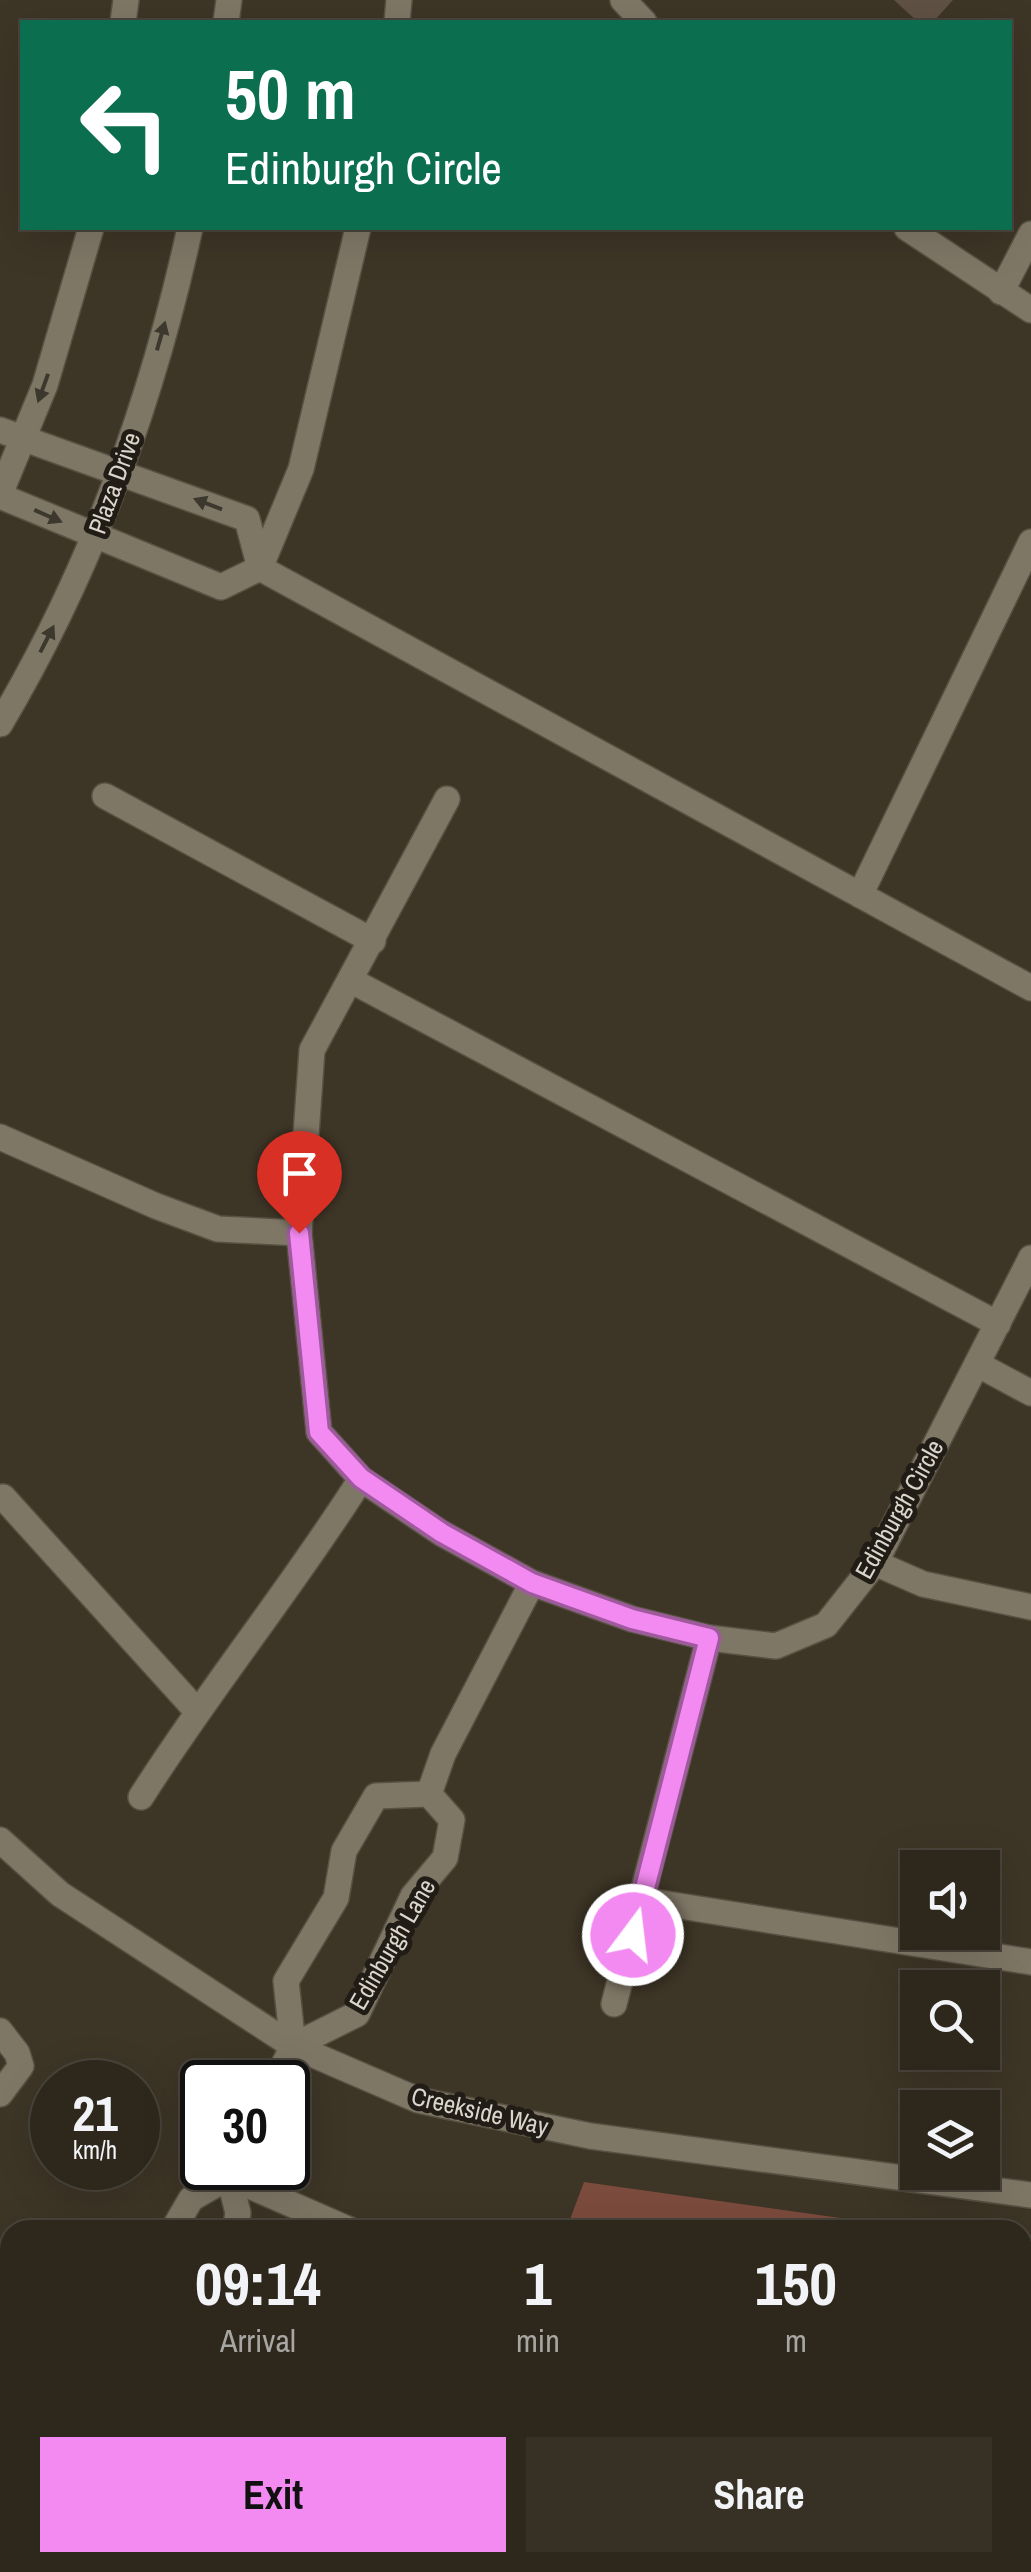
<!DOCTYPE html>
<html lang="en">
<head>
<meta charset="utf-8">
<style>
  body { margin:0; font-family:"Archivo Narrow",sans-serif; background:#363025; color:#f1f3f6; height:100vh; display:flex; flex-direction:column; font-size:38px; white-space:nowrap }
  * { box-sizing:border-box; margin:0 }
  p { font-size:32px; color:#a7a6a3 }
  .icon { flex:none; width:55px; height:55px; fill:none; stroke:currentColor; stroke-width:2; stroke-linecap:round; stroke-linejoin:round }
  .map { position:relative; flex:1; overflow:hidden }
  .sheet { position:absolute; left:0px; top:2220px; width:1032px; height:352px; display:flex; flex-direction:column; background:#2e281c; border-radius:30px 30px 0 0; box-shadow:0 10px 40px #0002,0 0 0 2px #49443b }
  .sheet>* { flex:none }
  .guide { position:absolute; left:20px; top:20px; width:992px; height:210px; border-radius:0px; box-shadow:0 10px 40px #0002,0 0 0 2px #49443b; background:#0b6e4f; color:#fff; overflow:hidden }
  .fabs { position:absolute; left:900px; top:1850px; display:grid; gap:20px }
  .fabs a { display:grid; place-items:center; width:100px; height:100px; border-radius:0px; background:#2e281c; box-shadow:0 10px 40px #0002,0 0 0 2px #49443b; font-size:50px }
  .speed { position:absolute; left:30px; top:2060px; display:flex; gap:20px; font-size:50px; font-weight:700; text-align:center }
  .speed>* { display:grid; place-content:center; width:130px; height:130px; border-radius:50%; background:#2e281c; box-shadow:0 10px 40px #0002,0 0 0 2px #49443b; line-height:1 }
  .speed small { font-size:25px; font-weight:400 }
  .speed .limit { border:5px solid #111; border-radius:15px; background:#fff; color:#111 }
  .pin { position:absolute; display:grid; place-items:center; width:85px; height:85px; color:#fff; margin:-102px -42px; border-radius:50% 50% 50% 0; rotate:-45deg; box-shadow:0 0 10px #0007 }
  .pin .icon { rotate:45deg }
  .me { position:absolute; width:110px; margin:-55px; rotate:15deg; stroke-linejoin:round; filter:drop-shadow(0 0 8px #0008) }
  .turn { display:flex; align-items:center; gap:35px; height:210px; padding:0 40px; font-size:45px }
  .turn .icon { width:130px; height:130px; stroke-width:2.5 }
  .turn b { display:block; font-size:70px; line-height:85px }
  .eta { display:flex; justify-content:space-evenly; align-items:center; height:170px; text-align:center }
  .eta b { font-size:60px; font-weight:700; line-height:70px }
  .primary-button { display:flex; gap:20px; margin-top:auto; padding:20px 40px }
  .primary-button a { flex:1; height:115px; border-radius:0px; background:#f38af1; color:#111; font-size:40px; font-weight:700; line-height:115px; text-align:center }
  .primary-button a+a { background:#363025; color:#f1f3f6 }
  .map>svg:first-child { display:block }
  .green { fill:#7b4b3d }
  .building { fill:#605145 }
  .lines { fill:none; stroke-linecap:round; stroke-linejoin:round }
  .minor-casing { stroke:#575143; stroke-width:28 }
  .path { stroke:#857f72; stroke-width:6; stroke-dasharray:8 5; stroke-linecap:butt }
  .minor { stroke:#7f7766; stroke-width:25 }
  .oneway { fill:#3d382e }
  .route-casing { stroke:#9e5a9d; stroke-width:25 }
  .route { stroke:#f38af1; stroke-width:18 }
  .labels { text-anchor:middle; stroke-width:10; stroke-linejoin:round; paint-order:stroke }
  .street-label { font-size:25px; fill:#dad6cc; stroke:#211d16 }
</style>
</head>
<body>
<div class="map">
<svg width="1031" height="2572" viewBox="0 0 1031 2572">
  <rect width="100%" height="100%" fill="#3d3526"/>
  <!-- green -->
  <g class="green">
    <polygon points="584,2182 926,2230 566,2230"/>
    <polygon points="1023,2243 1031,2245 1031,2572 192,2572 214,2562 1022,2562"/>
  </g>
  <!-- building -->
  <polygon class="building" points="894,0 953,0 933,22 918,22"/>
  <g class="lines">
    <!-- minor casing -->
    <g class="minor-casing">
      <g id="minor">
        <polyline points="623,0 644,22"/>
        <polyline points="123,22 126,0"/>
        <polyline points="226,22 229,0"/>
        <polyline points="397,22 399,0"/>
        <polyline points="907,228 1031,310"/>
        <polyline points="1001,292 1031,234"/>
        <polyline points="0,430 247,519 260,568 1031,988"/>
        <polyline points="0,494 45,385 91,228"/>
        <polyline points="0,496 221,587 260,568 301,469 358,228"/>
        <path d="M0,724c91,-153 152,-322 190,-496"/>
        <polyline points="105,796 373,941"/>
        <polyline points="447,799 312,1050 299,1233 319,1432 361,1479 441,1533 532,1583 632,1619 709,1638 776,1646 826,1625 875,1563 1031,1258"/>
        <polyline points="860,895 1031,542"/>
        <polyline points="352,981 998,1324"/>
        <polyline points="0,1137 156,1206 218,1229 299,1233"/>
        <polyline points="977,1364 1031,1393"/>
        <polyline points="3,1497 196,1710"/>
        <polyline points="875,1563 923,1584 1031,1607"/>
        <polygon points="429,1794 452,1820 445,1858 413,1896 357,2014 293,2046 286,1981 336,1898 344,1851 376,1796"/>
        <polyline points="429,1794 443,1754 532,1583"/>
        <path d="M141,1797c69,-109 151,-209 220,-318"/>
        <polyline points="0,1840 60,1894 293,2046 418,2100 590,2136 1031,2195"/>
        <polyline points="642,1900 1031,1962"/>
        <polyline points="614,2004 709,1638"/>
        <polyline points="0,2031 17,2053 21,2066 0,2094"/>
        <polyline points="275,2082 293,2046"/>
        <polyline points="229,2177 350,2230"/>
        <polyline points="229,2177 238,2213 235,2230"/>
        <polyline points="173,2230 191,2199 229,2177 234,2168"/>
        <polyline points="0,2434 10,2434"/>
      </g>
    </g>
    <!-- path -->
    <g class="path">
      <polyline points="1022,2433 1031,2427"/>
      <polyline points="591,2572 630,2562"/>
    </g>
    <!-- minor -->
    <use href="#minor" class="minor"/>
  </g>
  <!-- one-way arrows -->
  <defs><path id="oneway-solid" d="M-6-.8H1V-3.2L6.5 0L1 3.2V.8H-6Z" transform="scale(2.5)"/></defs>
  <g class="oneway">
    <use href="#oneway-solid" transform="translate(161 336) rotate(-74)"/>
    <use href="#oneway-solid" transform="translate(43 388) rotate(110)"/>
    <use href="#oneway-solid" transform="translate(208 504) rotate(-159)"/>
    <use href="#oneway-solid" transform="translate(48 516) rotate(24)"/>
    <use href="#oneway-solid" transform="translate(47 639) rotate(-63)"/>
  </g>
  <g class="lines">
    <!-- route casing -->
    <g class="route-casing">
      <polyline id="route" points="299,1233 319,1432 361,1478 442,1533 532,1583 632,1619 709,1638 633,1935"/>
    </g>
    <!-- route -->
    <use href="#route" class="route"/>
  </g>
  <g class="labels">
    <!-- street labels -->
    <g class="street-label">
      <text transform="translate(114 483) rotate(-70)" y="9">Plaza Drive</text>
      <text transform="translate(899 1509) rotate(-61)" y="9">Edinburgh Circle</text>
      <text transform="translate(392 1944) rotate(-60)" y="9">Edinburgh Lane</text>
      <text transform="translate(480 2111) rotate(13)" y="9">Creekside Way</text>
    </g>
  </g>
</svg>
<div class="fabs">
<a><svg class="icon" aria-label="sound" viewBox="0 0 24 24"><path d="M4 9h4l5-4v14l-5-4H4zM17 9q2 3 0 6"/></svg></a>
<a><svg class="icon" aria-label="search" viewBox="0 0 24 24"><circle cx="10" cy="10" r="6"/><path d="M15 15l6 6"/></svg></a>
<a><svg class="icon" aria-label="layers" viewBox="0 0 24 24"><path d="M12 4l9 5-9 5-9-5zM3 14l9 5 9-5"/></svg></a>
</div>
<div class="speed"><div>21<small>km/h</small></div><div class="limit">30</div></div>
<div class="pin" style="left:299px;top:1233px;background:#d93025"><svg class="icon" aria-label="arrive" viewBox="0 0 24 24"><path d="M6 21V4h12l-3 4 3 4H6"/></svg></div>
<svg class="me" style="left:633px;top:1935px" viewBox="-20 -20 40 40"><circle r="17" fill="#f38af1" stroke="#fff" stroke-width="3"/><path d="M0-11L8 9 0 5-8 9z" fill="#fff"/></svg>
<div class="guide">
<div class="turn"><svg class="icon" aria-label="left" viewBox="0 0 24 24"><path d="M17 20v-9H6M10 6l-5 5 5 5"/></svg><div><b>50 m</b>Edinburgh Circle</div></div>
</div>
<section class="sheet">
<div class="eta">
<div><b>09:14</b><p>Arrival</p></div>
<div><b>1</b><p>min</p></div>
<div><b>150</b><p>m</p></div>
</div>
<div class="primary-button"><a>Exit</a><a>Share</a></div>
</section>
</div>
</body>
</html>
